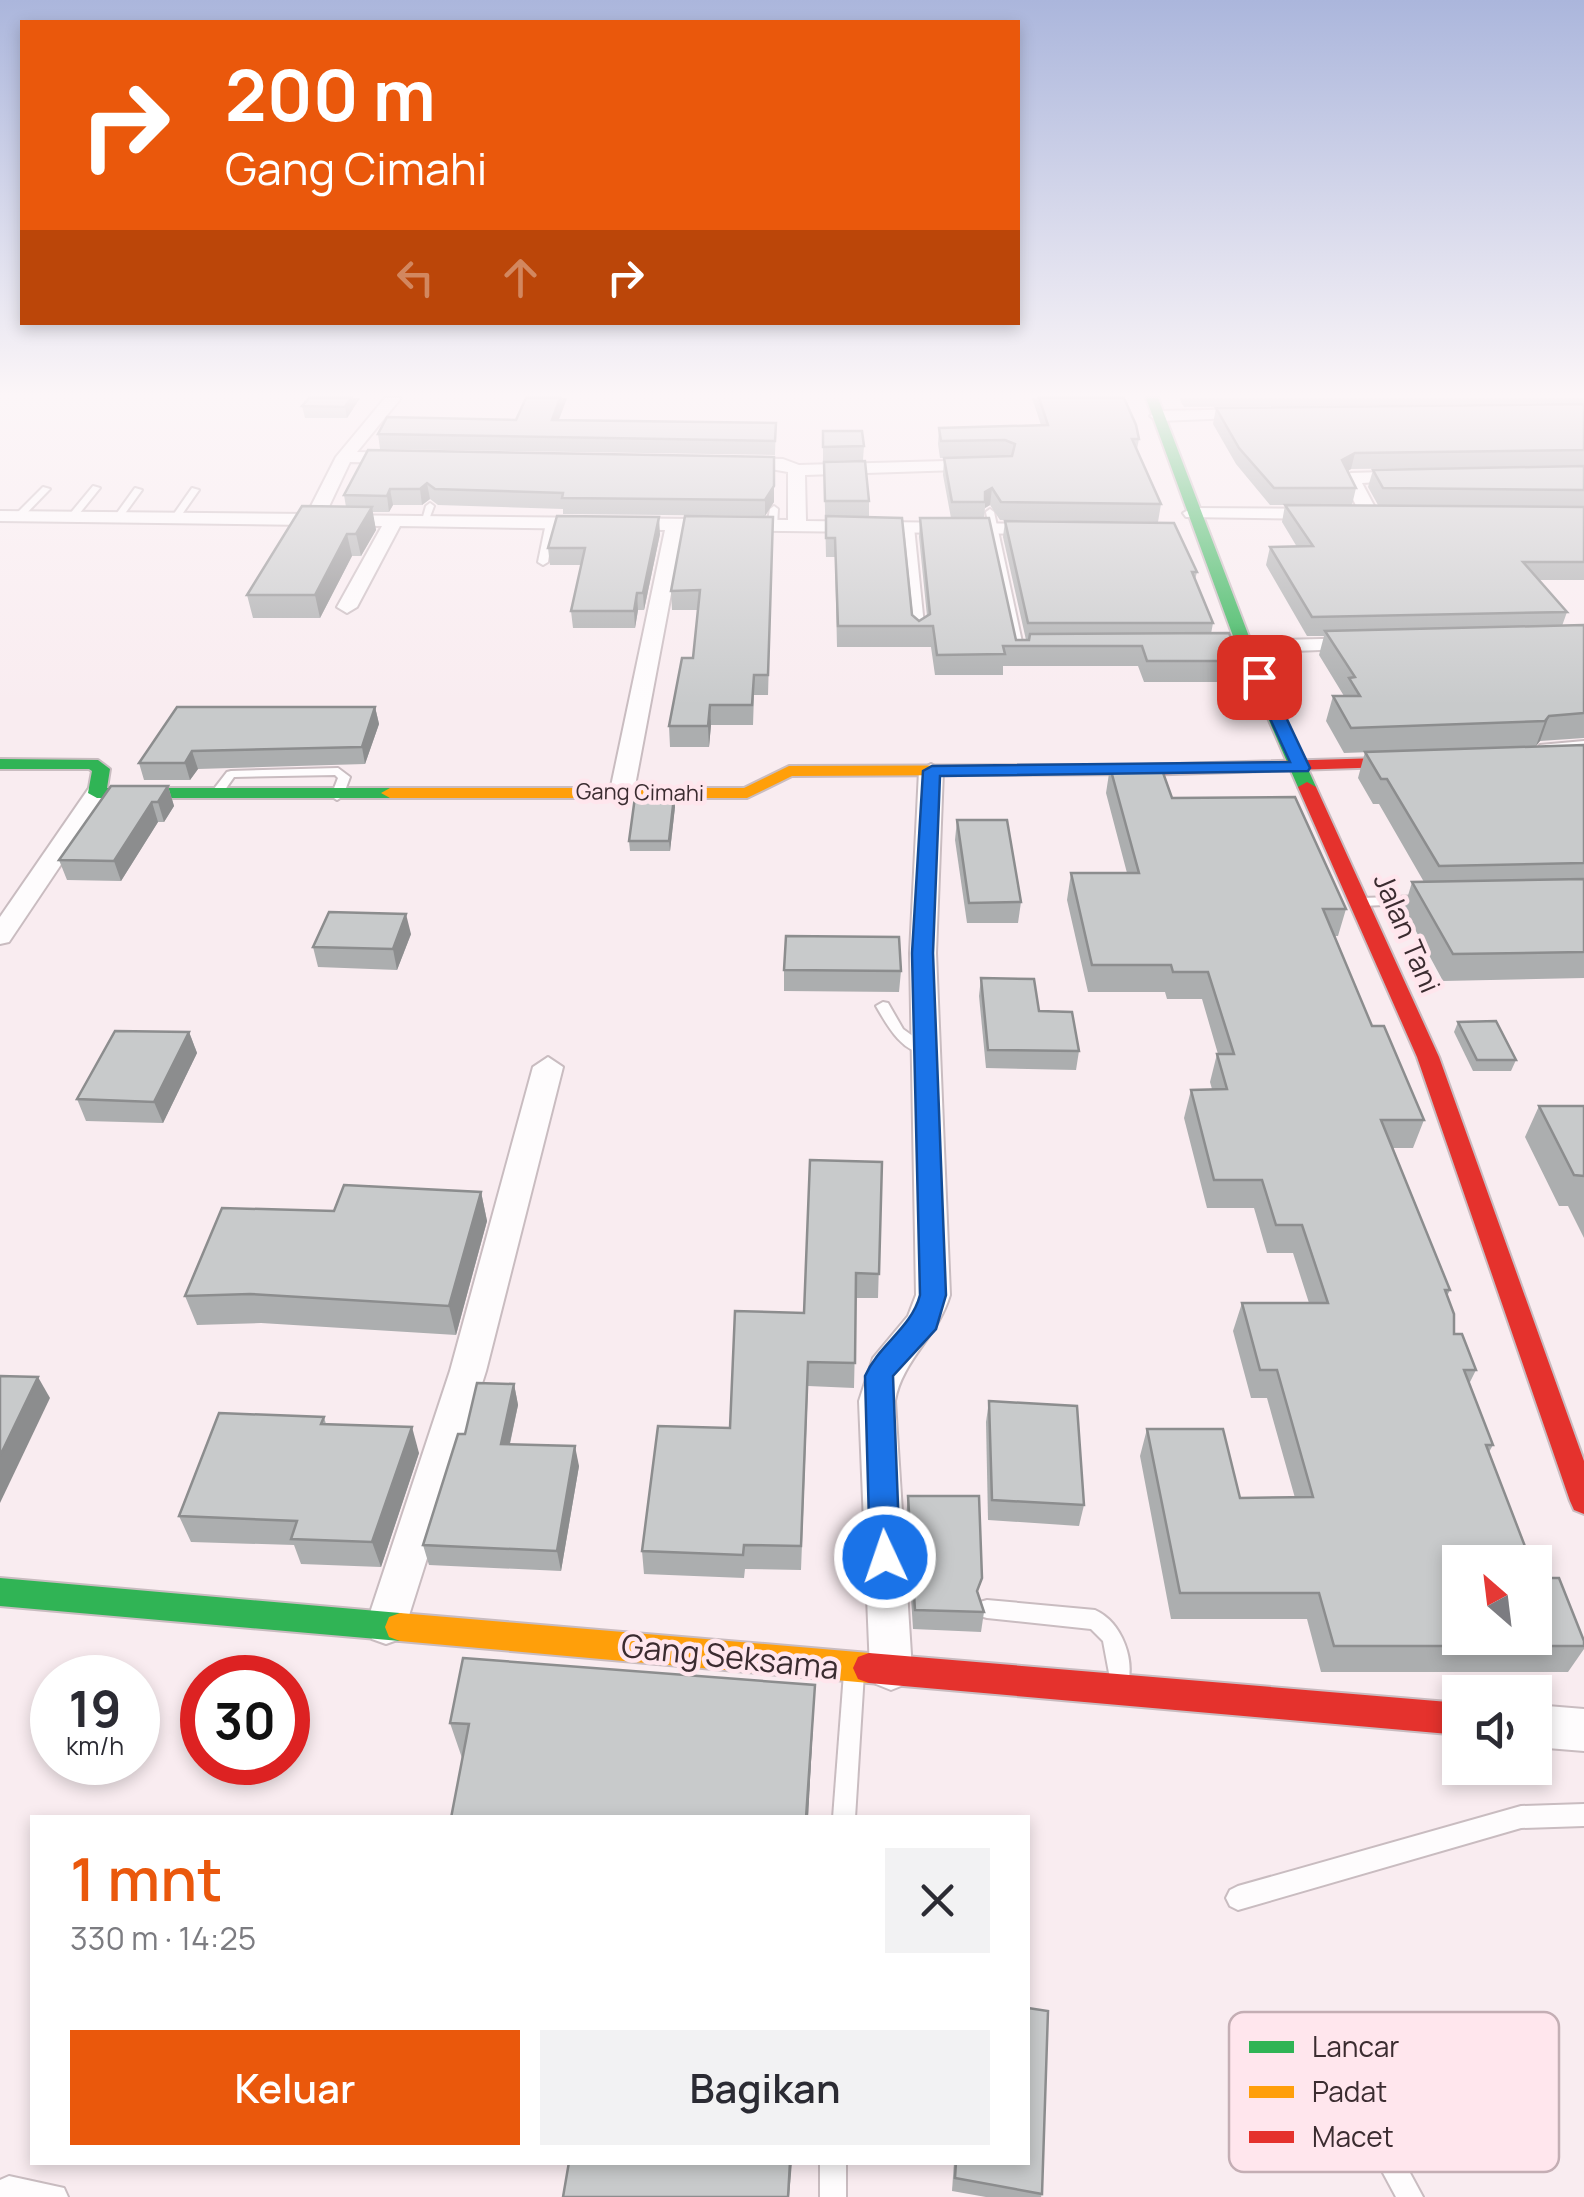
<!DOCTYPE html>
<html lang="id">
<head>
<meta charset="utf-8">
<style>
  body { margin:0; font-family:Manrope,sans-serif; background:#f2f2f3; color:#2b2b33; height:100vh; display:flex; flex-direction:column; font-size:38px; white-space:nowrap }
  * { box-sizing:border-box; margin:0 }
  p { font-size:32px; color:#7c7c81 }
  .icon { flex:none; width:55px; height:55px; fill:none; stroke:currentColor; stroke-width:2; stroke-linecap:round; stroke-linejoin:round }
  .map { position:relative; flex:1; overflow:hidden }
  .side { position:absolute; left:30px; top:1815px; width:1000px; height:350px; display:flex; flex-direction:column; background:#fff; border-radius:0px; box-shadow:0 5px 15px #0003 }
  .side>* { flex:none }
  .banner { position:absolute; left:20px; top:20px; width:1000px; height:305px; border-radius:0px; box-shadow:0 5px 15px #0003; background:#ea580c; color:#fff; overflow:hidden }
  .needle { width:65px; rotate:332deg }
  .buttons { position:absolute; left:1442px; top:1545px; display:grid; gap:20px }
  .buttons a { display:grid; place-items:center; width:110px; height:110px; border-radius:0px; background:#fff; box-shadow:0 5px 15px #0003; font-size:50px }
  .speed { position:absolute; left:30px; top:1655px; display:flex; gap:20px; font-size:50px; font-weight:700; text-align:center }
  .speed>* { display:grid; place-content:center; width:130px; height:130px; border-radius:50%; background:#fff; box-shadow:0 5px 15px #0003; line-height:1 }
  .speed small { font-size:25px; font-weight:400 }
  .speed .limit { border:15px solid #d22; background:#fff; color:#111 }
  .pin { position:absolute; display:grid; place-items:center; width:85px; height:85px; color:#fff; margin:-42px; border-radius:20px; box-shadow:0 5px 15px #0006 }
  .me { position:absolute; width:110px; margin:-55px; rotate:357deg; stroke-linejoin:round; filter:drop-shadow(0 0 8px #0008) }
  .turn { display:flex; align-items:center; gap:35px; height:210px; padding:0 40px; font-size:45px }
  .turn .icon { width:130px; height:130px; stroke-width:2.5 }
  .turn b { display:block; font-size:70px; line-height:85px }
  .lanes { display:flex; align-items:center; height:95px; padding:0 40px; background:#0003; justify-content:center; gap:50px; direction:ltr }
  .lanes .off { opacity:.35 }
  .round { display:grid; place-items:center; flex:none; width:105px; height:105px; border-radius:0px; background:#f2f2f3 }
  .summary { display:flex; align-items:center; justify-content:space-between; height:170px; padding:0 40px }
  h1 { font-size:60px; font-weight:600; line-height:75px; color:#ea580c }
  .action { display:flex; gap:20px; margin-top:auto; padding:20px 40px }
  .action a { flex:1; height:115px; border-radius:0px; background:#ea580c; color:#fff; font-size:40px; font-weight:600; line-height:115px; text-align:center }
  .action a+a { background:#f2f2f3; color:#2b2b33 }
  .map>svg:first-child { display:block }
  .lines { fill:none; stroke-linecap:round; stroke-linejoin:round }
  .lane-casing { stroke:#c9bcc0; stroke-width:4 }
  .street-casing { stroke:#c9bcc0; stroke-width:4 }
  .fast-casing { stroke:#c9bcc0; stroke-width:4 }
  .slow-casing { stroke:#c9bcc0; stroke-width:4 }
  .jam-casing { stroke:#c9bcc0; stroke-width:4 }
  .lane { fill:#fefcfd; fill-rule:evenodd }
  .street { fill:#fefcfd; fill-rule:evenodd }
  .fast { fill:#30b455; fill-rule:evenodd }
  .slow { fill:#ff9f0a; fill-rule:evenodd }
  .jam { fill:#e5322d; fill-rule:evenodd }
  .wall { fill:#acaeaf }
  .shaded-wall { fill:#8c8d8e }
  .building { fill:#c8cacb; stroke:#8c8d8e; stroke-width:2.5 }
  .route { fill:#1a73e8; stroke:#114b97; stroke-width:2.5 }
  .labels { text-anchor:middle; stroke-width:9; stroke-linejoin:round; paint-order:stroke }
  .far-street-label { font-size:22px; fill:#3b2c30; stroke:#ffe6ed }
  .street-label { font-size:28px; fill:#3b2c30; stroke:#ffe6ed }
  .near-street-label { font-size:32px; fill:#3b2c30; stroke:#ffe6ed }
  .key { fill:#ffe6ed; stroke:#c4aeb4; stroke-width:2.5 }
  .key-label { font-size:28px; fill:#3b2c30 }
</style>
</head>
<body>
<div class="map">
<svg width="1584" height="2197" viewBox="0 0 1584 2197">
  <rect width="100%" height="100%" fill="#f9ecf0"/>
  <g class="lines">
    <!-- lane casing -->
    <g class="lane-casing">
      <g id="lane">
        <polygon points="93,486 100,488 75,519 69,519 69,515"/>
        <polygon points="43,487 50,489 22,518 16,518 16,514"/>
        <polygon points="135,488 142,490 121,519 115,519 114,517"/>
        <polygon points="192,488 199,490 178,520 172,520 171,518"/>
        <polygon points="430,503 434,506 428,522 421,524 426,506"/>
        <polygon points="774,506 778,509 777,526 772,529 767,526 770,509"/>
        <polygon points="990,509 994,512 1025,656 1020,659 1015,656 986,512"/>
        <polygon points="550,520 554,523 548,562 543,565 538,562 546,523"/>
        <polygon points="909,524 914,527 925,635 920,638 915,635 904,527"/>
        <polygon points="1584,741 1584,747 1549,750 1546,760 1538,760 1536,758 1540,745"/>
        <polygon points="338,768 350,777 343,796 337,800 331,796 338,778 335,775 234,777 220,797 212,797 210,794 227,772 231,771"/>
        <polygon points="1427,896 1432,897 1433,900 1432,903 1361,906 1355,902 1361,898"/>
        <path d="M883,1002l5,1 15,26 25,18 2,3 -2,3c-25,2 -41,-28 -52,-47z"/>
        <path d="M987,1600l108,10c27,12 42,52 31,79l-7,3 -7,-3 -9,-48 -12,-12 -104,-11 -7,-2 -3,-7 3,-7z"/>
        <polygon points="854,1663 861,1666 864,1673 855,1818 833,1818 844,1673 847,1666"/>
        <polygon points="1584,1804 1584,1826 1521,1828 1238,1910 1230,1906 1226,1898 1230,1890 1238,1886 1521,1806"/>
        <polygon points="1374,2119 1383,2123 1423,2197 1396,2197 1361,2132 1365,2123"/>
        <rect x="820" y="2162" width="26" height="35"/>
        <polygon points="9,2176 64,2188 68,2197 0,2197 0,2180"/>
      </g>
    </g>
    <!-- street casing -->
    <g class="street-casing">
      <g id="street">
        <polygon points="385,398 401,398 357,452 406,453 414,458 406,463 350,462 325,515 788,520 788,472 729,462 731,458 783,459 799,465 983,460 989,461 989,469 805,475 806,521 1046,524 1055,529 1046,534 683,530 634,791 622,798 610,791 665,530 400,526 357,607 347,613 337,607 382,526 0,521 0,511 307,514 336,457"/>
        <polygon points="1255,409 1261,411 1261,417 1158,421 1150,416 1158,411"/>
        <polygon points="1417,471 1417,479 1411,480 1362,483 1379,515 1370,520 1361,515 1342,478 1351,473"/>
        <polygon points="1192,508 1324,509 1333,514 1324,519 1186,517 1183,513"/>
        <polygon points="1362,638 1369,640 1369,648 1245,653 1235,647 1245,641"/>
        <path d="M931,764l12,7 -7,182 14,342c-12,41 -48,65 -55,106l17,269 -6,14 -15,6 -15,-6 -6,-14 -11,-269 14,-43 35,-42 8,-21 -6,-342 9,-182z"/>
        <polygon points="97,786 109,793 9,942 0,944 0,917 89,788"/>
        <polygon points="548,1057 563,1067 486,1371 406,1625 400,1639 386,1644 372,1639 366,1625 450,1371 533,1067"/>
        <polygon points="1535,1705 1584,1709 1584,1751 1535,1747"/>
      </g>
    </g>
    <!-- fast casing -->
    <g class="fast-casing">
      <g id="fast">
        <polygon points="1146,398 1158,398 1253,647 1316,787 1313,791 1307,792 1298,787 1237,647"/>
        <polygon points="0,759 98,760 110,769 107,788 390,788 399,793 390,798 97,798 88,793 92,771 89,769 0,769"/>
        <polygon points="0,1578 400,1613 411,1617 415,1627 411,1637 400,1641 0,1606"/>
      </g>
    </g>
    <!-- slow casing -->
    <g class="slow-casing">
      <g id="slow">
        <polygon points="1142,765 1148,766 1148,774 792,776 747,798 390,798 381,793 390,788 744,788 789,766"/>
        <polygon points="400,1613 869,1653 880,1657 885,1668 880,1679 869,1683 400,1641 389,1637 385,1627 389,1617"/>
      </g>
    </g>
    <!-- jam casing -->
    <g class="jam-casing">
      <g id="jam">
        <polygon points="1415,757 1421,758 1421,766 1142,775 1133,770 1142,765"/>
        <polygon points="1307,782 1316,787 1439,1057 1584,1461 1584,1514 1574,1510 1570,1501 1417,1057 1298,787"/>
        <polygon points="869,1653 1460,1703 1460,1735 869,1683 858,1679 853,1668 858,1657"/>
      </g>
    </g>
    <!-- lane -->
    <use href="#lane" class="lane"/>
    <!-- street -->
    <use href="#street" class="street"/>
    <!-- fast -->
    <use href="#fast" class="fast"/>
    <!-- slow -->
    <use href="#slow" class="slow"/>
    <!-- jam -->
    <use href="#jam" class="jam"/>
  </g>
  <!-- wall -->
  <g class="wall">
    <polygon points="360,398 347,418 305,418 302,406"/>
    <polygon points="526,398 567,398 559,420 776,423 775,455 380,449 378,434 516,420"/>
    <polygon points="1032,398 1124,398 1139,439 1137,449 1161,504 1158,522 1000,520 990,505 985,508 984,518 1016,640 1026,640 1003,537 1005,521 1197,572 1195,580 1213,623 1211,634 1241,661 1237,682 1144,682 1138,666 1003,666 1003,675 935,675 931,647 837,647 835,557 826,557 824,462 869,501 869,517 912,615 919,621 927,616 919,537 920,518 951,518 943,475 944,458 1004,456 940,458 938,444 939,428 1041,425"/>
    <polygon points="1179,398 1584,398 1584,403 1184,407"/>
    <polygon points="1584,404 1584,507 1378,505 1368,487 1373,470 1522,467 1351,469 1348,471 1356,488 1352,505 1270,505 1236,464 1213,424 1216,408"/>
    <polygon points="823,431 864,446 863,460 823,461"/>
    <polygon points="368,450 774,457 774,502 765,516 563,514 563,509 438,505 430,499 422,505 393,505 389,512 372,512 376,530 361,556 352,556 320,618 253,618 247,595 346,507 344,495"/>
    <polygon points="1285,505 1584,507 1584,580 1539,580 1567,612 1562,626 1584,625 1584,738 1540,741 1536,746 1344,753 1326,721 1333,696 1344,696 1319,655 1324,636 1307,636 1266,565 1270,547 1297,547 1282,522"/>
    <polygon points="773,517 768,695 754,695 753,725 711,725 709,747 670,747 669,726 693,658 698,610 672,610 671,591"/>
    <polygon points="660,534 644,610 638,610 635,628 573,628 571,611 582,565 550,565 548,548"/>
    <polygon points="375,707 379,724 365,764 198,769 190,780 144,780 139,763"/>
    <polygon points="1584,745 1584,978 1443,981 1404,909 1412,882 1424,882 1379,804 1373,804 1358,778 1365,752"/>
    <polygon points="1110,767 1172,798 1346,909 1338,936 1334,936 1372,1026 1424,1120 1413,1148 1393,1148 1450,1290 1447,1296 1454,1334 1476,1370 1469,1384 1493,1445 1489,1452 1537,1578 1584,1641 1584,1649 1568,1672 1321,1672 1307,1619 1171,1619 1140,1456 1147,1429 1240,1498 1295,1498 1267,1398 1251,1398 1233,1331 1242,1303 1309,1303 1293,1253 1267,1253 1254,1208 1207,1208 1184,1118 1191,1090 1212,1089 1210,1082 1217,1054 1218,1054 1202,999 1167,999 1165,992 1088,992 1067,900 1071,873 1127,873 1106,793"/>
    <polygon points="168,786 174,806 164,822 158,822 121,881 67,880 59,860"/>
    <polygon points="674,797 675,807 670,851 630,851 629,841"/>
    <polygon points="957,820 1021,902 1018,923 967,923 955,840"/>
    <polygon points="411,934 397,970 318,967 313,947"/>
    <polygon points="784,970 901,971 899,992 784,991"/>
    <polygon points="981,978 1039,1011 1079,1051 1076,1070 986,1068 979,996"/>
    <polygon points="1458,1022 1516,1060 1511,1071 1473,1071 1454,1032"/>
    <polygon points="189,1032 197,1053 163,1123 86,1121 77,1099"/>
    <polygon points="1539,1106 1584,1106 1584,1238 1568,1206 1559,1206 1525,1137"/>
    <polygon points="882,1162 878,1298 856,1298 854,1388 808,1386 801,1570 745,1569 744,1578 644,1574 642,1551 730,1428 804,1313"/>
    <polygon points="481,1192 487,1221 456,1335 261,1323 197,1325 185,1296 334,1211"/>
    <polygon points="514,1384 518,1405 510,1444 579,1466 561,1571 429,1565 423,1545 465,1434"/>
    <polygon points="989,1401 1084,1505 1079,1526 988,1520 986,1422"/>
    <polygon points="324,1417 326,1424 419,1453 381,1567 301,1564 294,1545 191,1542 179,1516"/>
    <polygon points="908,1496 979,1598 984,1612 981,1632 913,1629 906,1517"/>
    <polygon points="815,1685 808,1818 451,1818 462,1758 450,1723"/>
    <polygon points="954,2162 1028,2162 1042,2194 1041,2197 986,2197 952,2191"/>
  </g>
  <!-- shaded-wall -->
  <g class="shaded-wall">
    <polygon points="351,398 360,398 347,418 345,407"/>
    <polygon points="560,398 567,398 553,434 552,420"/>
    <polygon points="1355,453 1351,469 1338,477 1342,460"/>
    <polygon points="774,457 774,502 765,516 765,500"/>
    <polygon points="427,483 430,499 422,505 420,489"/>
    <polygon points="992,488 990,505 985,508 985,492"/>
    <polygon points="390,489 393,505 389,512 387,496"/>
    <polygon points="372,507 376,530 361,556 356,534"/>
    <polygon points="659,517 660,534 644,610 643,593"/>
    <polygon points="347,534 352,556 320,618 315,595"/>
    <polygon points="637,593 638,610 635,628 634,611"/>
    <polygon points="710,705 711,725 709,747 708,726"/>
    <polygon points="375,707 379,724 365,764 362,747"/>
    <polygon points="1549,716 1540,741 1536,746 1545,721"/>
    <polygon points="192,751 198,769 190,780 185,763"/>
    <polygon points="168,786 174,806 164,822 158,802"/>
    <polygon points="674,797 675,807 670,851 669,841"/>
    <polygon points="152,802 158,822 121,881 114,861"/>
    <polygon points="406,914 411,934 397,970 393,949"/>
    <polygon points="189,1032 197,1053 163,1123 154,1102"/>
    <polygon points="481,1192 487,1221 456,1335 449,1306"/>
    <polygon points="38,1377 50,1398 0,1503 0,1456"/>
    <polygon points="514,1384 518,1405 505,1465 501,1444"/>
    <polygon points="412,1427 419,1453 381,1567 372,1542"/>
    <polygon points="575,1446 579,1466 561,1571 557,1551"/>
    <polygon points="815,1685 808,1818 806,1818"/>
    <polygon points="790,2162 792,2162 789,2197 788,2197"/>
  </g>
  <!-- building -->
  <g class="building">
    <polygon points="309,398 351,398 345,407 302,406"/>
    <polygon points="526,398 560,398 552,420 776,423 775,441 378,434 387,417 516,420"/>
    <polygon points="1039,398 1124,398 1136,425 1139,439 1132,439 1161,504 1001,502 992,488 985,492 985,502 952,502 944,458 1012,456 1015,444 1005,440 941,441 939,428 1048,425"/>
    <polygon points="1584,404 1584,450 1355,453 1342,460 1356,488 1274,488 1239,448 1216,408"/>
    <polygon points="823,431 862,431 864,446 823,447"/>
    <polygon points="368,450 774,457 774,486 765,500 562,498 563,493 435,489 427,483 420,489 390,489 387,496 344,495"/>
    <polygon points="865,461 869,501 825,501 824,462"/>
    <polygon points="1584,466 1584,490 1383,488 1373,470"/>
    <polygon points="1285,505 1584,507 1584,562 1523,562 1567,612 1312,617 1270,547 1313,546"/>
    <polygon points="302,506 372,507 356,534 347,534 315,595 247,595"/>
    <polygon points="557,516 659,517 643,593 637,593 634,611 571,611 585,548 548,548"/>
    <polygon points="685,516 773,517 768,675 754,675 752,705 710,705 708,726 669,726 682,658 693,658 700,590 671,591"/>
    <polygon points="826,516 902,518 912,615 919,621 930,614 920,518 989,518 1016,640 1029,640 1030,634 1229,633 1241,661 1147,661 1142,646 1003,646 1005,654 937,655 933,626 838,626 835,538 826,538"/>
    <polygon points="1005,521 1174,523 1197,572 1192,572 1213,623 1028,623"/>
    <polygon points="1584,625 1584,713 1549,716 1545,721 1351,728 1333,696 1360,696 1349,678 1355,677 1325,631"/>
    <polygon points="177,707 375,707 362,747 192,751 185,763 139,763"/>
    <polygon points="1584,745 1584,863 1439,866 1387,779 1381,779 1365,752"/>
    <polygon points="1110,767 1161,767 1172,798 1295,797 1346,909 1323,909 1372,1026 1384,1026 1424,1120 1381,1120 1450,1290 1445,1290 1454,1314 1454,1334 1462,1334 1476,1370 1464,1370 1493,1445 1486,1445 1531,1562 1460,1562 1460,1638 1535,1638 1535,1572 1537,1578 1559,1578 1584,1641 1584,1646 1334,1646 1319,1593 1180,1593 1147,1429 1223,1429 1240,1498 1313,1497 1277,1370 1260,1370 1242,1303 1328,1303 1302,1225 1276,1225 1262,1180 1214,1180 1191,1090 1227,1089 1217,1054 1234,1054 1208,972 1173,972 1171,965 1092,965 1071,873 1139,873"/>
    <polygon points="111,786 168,786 158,802 152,802 114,861 59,860"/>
    <polygon points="635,797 674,797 669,841 629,841"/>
    <polygon points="957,820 1007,820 1021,902 969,903"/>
    <polygon points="1584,879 1584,952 1453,954 1412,882"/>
    <polygon points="329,912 406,914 393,949 313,947"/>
    <polygon points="786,936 899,937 901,971 784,970"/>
    <polygon points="981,978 1034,979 1039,1011 1072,1012 1079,1051 988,1050"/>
    <polygon points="1496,1021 1516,1060 1477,1060 1458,1022"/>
    <polygon points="115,1031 189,1032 154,1102 77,1099"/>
    <polygon points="1539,1106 1584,1106 1584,1176 1574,1175"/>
    <polygon points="810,1160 882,1162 879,1274 856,1273 855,1363 808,1362 801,1546 744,1545 743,1555 642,1551 658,1426 730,1428 735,1311 804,1313"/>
    <polygon points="344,1185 481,1192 449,1306 250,1294 185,1296 222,1208 334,1211"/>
    <polygon points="0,1376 38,1377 0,1456"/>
    <polygon points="477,1383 514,1384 501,1444 575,1446 557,1551 423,1545 458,1434 465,1434"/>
    <polygon points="989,1401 1077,1406 1084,1505 992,1500"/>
    <polygon points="219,1413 324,1417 321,1424 412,1427 372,1542 291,1539 297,1521 179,1516"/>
    <polygon points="908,1496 979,1496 982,1578 977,1591 984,1612 915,1610"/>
    <polygon points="463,1658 815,1685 806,1818 451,1818 469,1724 450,1723"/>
    <polygon points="1028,2008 1048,2011 1042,2194 955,2178 956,2162 1028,2162"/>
    <polygon points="569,2162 790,2162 788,2197 563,2197"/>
  </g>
  <!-- sky -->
  <linearGradient id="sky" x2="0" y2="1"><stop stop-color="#abb6dc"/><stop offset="0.56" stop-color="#fcf6f8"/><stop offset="1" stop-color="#fcf6f8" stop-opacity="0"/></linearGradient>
  <rect width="1584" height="705" fill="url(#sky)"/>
  <!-- route -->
  <path class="route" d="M1259,672l8,5 43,91 -2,3 -368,5 -7,177 13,342 -10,34 -43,47 7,181 -5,9 -10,4 -11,-4 -4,-9 -5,-181c14,-32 46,-47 55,-81l-8,-342 11,-182 9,-5 358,-4 -39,-85z"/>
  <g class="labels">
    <!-- far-street labels -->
    <g class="far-street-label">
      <text transform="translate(640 792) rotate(1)" y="8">Gang Cimahi</text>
    </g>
    <!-- street labels -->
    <g class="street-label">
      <text transform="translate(1407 933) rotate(67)" y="10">Jalan Tani</text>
    </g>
    <!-- near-street labels -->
    <g class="near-street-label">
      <text transform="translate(730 1657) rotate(6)" y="11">Gang Seksama</text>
    </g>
  </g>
  <!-- legend -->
  <rect x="1229" y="2012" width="330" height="160" rx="15" class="key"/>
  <rect x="1249" y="2041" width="45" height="12" fill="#30b455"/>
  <rect x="1249" y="2086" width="45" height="12" fill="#ff9f0a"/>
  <rect x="1249" y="2131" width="45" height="12" fill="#e5322d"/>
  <g class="key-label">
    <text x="1312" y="2057">Lancar</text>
    <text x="1312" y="2102">Padat</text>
    <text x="1312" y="2147">Macet</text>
  </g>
</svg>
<div class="buttons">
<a><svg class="needle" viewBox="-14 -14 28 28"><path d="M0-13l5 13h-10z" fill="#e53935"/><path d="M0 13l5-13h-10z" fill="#7c7c81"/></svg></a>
<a><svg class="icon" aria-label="sound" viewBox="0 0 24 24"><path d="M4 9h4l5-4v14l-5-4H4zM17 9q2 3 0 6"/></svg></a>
</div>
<div class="speed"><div>19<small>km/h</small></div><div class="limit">30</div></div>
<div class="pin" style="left:1259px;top:677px;background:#d93025"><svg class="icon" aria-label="arrive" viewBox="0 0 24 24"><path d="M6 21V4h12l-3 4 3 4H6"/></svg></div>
<svg class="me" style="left:885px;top:1557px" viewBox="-20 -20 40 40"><circle r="17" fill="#1a73e8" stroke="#fff" stroke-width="3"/><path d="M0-11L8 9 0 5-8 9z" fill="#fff"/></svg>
<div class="banner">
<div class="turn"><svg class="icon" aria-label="right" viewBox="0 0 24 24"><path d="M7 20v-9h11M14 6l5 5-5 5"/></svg><div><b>200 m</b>Gang Cimahi</div></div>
<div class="lanes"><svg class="icon off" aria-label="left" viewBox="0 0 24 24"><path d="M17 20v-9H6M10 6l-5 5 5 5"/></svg><svg class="icon off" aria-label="ahead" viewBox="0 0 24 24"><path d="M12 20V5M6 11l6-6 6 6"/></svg><svg class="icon" aria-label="right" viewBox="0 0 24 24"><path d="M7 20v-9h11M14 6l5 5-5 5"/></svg></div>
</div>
<section class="side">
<div class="summary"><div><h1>1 mnt</h1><p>330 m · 14:25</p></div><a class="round"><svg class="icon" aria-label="close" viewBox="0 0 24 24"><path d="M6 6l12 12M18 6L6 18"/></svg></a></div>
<div class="action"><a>Keluar</a><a>Bagikan</a></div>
</section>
</div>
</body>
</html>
